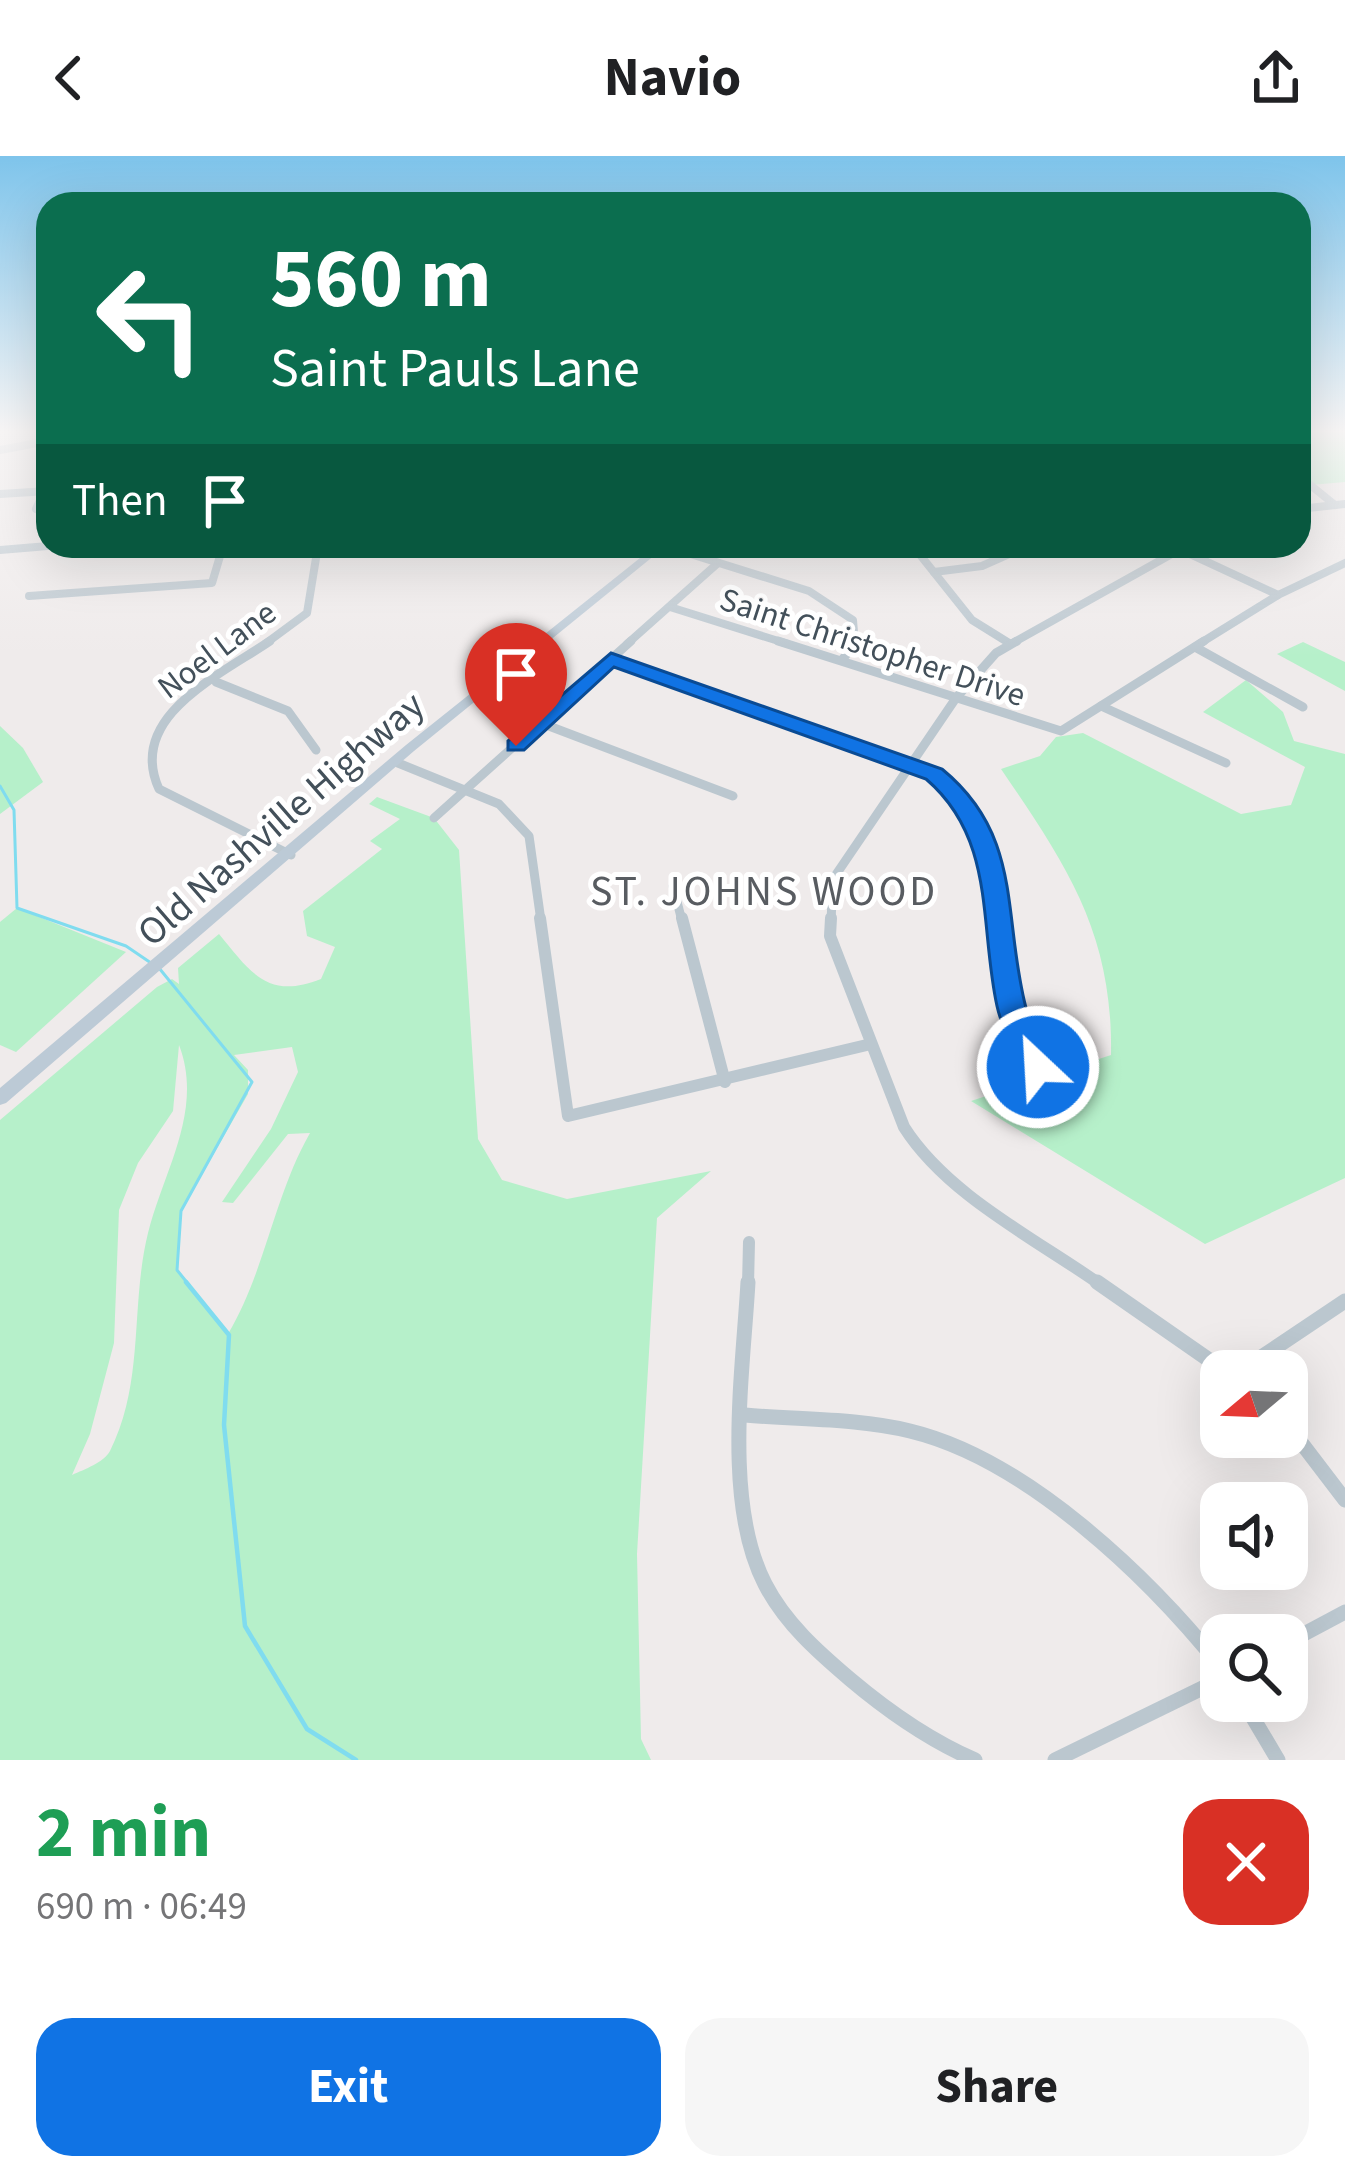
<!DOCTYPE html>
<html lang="en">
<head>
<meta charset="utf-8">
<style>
  body { margin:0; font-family:"Source Sans 3",sans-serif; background:#f6f6f6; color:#202124; height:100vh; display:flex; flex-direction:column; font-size:45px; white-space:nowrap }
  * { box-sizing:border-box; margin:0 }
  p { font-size:39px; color:#757577 }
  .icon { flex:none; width:66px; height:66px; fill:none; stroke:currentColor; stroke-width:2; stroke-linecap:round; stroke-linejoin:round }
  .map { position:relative; height:1604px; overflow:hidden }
  .side { display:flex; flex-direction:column; background:#fff; flex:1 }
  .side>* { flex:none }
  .guide { position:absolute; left:36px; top:36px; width:1275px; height:366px; border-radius:36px; box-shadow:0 12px 48px #0002; background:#0b6e4f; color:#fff; overflow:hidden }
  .needle { width:78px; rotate:251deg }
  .fabs { position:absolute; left:1200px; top:1194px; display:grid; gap:24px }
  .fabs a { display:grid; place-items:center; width:108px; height:108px; border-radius:24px; background:#fff; box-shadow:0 12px 48px #0002; font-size:60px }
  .pin { position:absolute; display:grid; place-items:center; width:102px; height:102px; color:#fff; margin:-123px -51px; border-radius:50% 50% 50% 0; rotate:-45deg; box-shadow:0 0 12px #0007 }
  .pin .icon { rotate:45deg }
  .me { position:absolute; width:132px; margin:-66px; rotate:335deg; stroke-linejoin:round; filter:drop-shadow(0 0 9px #0008) }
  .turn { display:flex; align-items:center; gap:42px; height:252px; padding:0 36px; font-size:54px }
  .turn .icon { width:156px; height:156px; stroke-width:2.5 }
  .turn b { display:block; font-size:84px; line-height:102px }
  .then { display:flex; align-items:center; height:114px; padding:0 36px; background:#0003; gap:24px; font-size:45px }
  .round { display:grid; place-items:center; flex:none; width:126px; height:126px; border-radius:36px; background:#f6f6f6 }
  .overview { display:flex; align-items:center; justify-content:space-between; height:204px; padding:0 36px }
  h1 { font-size:72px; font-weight:700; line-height:90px; color:#1e9e55 }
  .button { display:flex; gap:24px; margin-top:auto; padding:24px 36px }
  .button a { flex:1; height:138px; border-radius:36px; background:#1073e4; color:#fff; font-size:48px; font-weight:700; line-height:138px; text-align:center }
  .button a+a { background:#f6f6f6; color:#202124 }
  header { display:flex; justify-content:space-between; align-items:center; height:156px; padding:0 36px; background:#fff; font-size:54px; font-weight:700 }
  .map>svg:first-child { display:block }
  .green { fill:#b6f0ca; fill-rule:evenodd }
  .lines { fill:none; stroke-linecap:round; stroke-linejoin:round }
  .stream-far1 { stroke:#80dcef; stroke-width:3 }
  .stream { stroke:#80dcef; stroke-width:4.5 }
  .street-far3 { stroke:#bbc7cf; stroke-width:8 }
  .street-far2 { stroke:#bbc7cf; stroke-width:9 }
  .street-far1 { stroke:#bbc7cf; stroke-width:12 }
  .street { stroke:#bbc7cf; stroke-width:15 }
  .secondary { fill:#bccad6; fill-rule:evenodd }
  .route { fill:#1073e4; stroke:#0a4b94; stroke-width:3 }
  .labels { text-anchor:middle; stroke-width:10; stroke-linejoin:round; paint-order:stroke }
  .far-street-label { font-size:33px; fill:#43505a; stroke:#fff }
  .street-label { font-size:39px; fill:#43505a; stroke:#fff }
  .neighbourhood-label { font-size:42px; letter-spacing:3px; fill:#585c61; stroke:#fff }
</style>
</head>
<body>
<header><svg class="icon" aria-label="back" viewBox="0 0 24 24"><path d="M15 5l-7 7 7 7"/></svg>Navio<svg class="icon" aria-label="share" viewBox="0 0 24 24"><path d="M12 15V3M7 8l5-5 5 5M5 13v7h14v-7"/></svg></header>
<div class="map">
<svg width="1345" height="1604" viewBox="0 0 1345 1604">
  <rect width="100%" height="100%" fill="#efebeb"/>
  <!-- green -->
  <g class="green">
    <polygon points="1299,276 1345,276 1345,326 1299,330"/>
    <polygon points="1303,486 1345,506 1345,535 1277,498"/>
    <path d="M1246,524l37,32 11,29 51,13v424l-140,66 -234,-143 140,-46c2,-122 -44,-189 -110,-286l39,-13 16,-19 27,-4 158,81 50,-9 14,-38 -102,-55z"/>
    <polygon points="0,570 23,592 43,626 0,658"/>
    <path d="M377,641l57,21 25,32 19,289 24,41 65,19 144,-28 -54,47 -20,336 4,185 10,21h-651v-640l157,-133 15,-8 7,5 -1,-16 41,-34c32,39 49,66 102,45l14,-32 -28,-11 -4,-25 79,-62 -12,-8 30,-22 -31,-15zM179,889c25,65 -15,125 -31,188 -18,73 -3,148 -38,218 -7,12 -25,18 -38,24l18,-41 24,-91 5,-133 19,-47 35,-52zM292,891l6,25 -27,57 -49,73 11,1 55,-69 22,-1c-36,63 -45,139 -82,201l-50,-64 3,-59 67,-117v-24l-14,-15z"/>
    <polygon points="17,752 126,796 16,896 0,889 0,766"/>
  </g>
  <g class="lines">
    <!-- stream-far1 -->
    <g class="stream-far1">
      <polyline points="0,630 14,654 17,752 126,790 151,807"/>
      <polyline points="159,812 252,926 181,1055 177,1114 189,1129"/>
    </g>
    <!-- stream -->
    <polyline class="stream" points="186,1126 229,1179 224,1269 245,1470 307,1573 356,1604"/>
    <!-- street-far3 -->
    <g class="street-far3">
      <polyline points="0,294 48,285"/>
      <polyline points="1309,328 1335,349"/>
      <polyline points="0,338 48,335"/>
      <polyline points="36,353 48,327"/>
      <polyline points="1299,353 1345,348"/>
      <polyline points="665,390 809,435 853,464 855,488"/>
      <polyline points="913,390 972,464 1009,487"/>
      <polyline points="1175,391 1278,439"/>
      <polyline points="0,394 48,390"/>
      <polyline points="934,416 982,410 1027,390"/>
      <polyline points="29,440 212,427 223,390"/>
      <polyline points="670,451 788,488"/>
      <polyline points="265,488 307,457 318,390"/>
      <polyline points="627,488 718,407"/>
      <polyline points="1011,488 1186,390"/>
      <polyline points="1199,488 1278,439 1345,407"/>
    </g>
    <!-- street-far2 -->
    <g class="street-far2">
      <path d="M270,485c-50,34 -144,76 -111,148l132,66"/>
      <polyline points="778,485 1061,575 1204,485"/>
      <polyline points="1195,491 1303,551"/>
      <path d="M611,503l298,104c69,40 84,81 91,158"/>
      <polyline points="842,504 857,485"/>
      <polyline points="216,526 288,555 316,594"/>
      <polyline points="1101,550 1226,607"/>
      <polyline points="541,567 733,640"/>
      <polyline points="398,607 499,648 529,680 541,765"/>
      <polyline points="434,662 631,485"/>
      <polyline points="673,730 682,765"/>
      <polyline points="831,765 833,723 956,542 996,497 1017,485"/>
    </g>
    <!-- street-far1 -->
    <g class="street-far1">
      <polyline points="540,762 568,960 871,888"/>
      <polyline points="682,762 725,926"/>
      <path d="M831,762l-1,18 74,191c43,68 132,112 197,158"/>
      <path d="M1000,762c8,82 16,123 70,186"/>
      <polyline points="748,1129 749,1086"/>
    </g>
    <!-- street -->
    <g class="street">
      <path d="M748,1126c-5,89 -25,221 17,302 20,39 53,68 86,96 38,32 78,60 124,80"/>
      <polyline points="1097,1126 1225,1215"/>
      <polyline points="1250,1215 1260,1202 1345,1145"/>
      <path d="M745,1259c55,5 111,3 165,16 116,28 238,145 311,236"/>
      <polyline points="1287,1268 1345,1344"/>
      <polyline points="1287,1487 1345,1456"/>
      <polyline points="1243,1545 1278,1604"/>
      <polyline points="1055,1604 1221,1523"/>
    </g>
    <!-- secondary -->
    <polygon class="secondary" points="655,390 666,390 414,595 6,947 0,949 0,932 406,589"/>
  </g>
  <!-- sky -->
  <linearGradient id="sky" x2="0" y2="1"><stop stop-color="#7ec4eb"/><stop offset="0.55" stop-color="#f8f6f6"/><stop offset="1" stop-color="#f8f6f6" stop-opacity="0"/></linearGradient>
  <rect width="1345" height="500" fill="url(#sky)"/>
  <!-- route -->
  <path class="route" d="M611,497l331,116c82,67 60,147 84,239 5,20 18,40 27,59l-5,9h-21c-10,-21 -25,-47 -30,-70 -18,-82 -1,-167 -71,-227l-312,-112 -90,83h-16v-9z"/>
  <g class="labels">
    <!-- far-street labels -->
    <g class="far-street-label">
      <text transform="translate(873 490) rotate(18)" y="12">Saint Christopher Drive</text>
      <text transform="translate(216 493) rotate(-37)" y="12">Noel Lane</text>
    </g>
    <!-- street labels -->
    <g class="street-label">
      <text transform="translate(280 662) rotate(-41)" y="14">Old Nashville Highway</text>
    </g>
    <!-- neighbourhood labels -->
    <g class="neighbourhood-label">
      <text x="764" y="749">ST. JOHNS WOOD</text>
    </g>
  </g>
</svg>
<div class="fabs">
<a><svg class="needle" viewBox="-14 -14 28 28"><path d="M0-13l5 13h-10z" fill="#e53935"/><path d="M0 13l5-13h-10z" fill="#757577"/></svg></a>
<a><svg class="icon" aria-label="sound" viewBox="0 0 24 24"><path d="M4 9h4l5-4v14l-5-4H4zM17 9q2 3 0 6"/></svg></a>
<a><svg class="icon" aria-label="search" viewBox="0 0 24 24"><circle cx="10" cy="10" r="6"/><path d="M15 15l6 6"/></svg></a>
</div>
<div class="pin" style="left:516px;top:590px;background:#d93025"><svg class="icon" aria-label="arrive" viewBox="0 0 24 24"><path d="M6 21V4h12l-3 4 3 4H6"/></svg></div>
<svg class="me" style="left:1038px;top:911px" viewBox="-20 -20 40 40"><circle r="17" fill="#1073e4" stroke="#fff" stroke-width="3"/><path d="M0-11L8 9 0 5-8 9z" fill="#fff"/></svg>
<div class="guide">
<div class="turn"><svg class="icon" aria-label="left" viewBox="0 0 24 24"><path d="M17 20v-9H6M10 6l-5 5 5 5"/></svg><div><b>560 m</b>Saint Pauls Lane</div></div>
<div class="then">Then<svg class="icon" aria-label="arrive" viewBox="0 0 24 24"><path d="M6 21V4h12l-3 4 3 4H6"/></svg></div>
</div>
</div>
<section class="side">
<div class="overview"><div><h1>2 min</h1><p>690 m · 06:49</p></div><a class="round" style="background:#d93025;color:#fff"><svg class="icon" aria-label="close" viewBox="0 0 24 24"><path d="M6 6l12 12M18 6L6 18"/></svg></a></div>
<div class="button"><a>Exit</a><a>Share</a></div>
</section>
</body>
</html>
